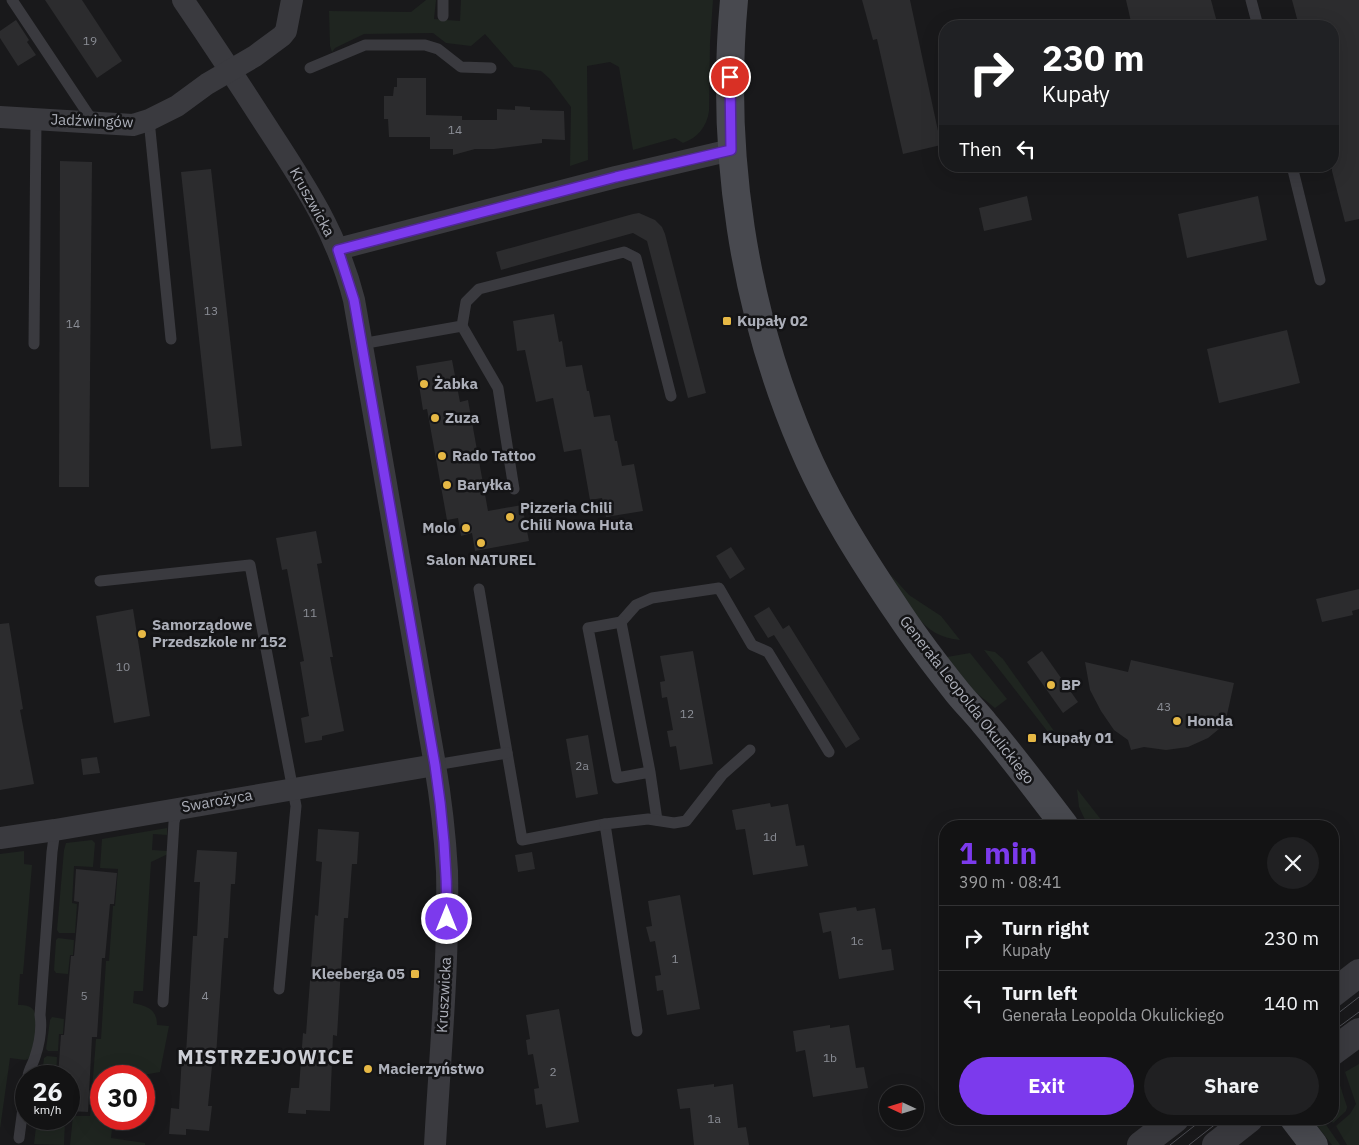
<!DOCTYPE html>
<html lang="en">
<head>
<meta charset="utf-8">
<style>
  body { margin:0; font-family:"IBM Plex Sans",sans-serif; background:#202022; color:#f1f3f6; height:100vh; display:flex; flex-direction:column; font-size:19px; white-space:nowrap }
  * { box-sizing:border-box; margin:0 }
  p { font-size:16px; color:#9d9ea0 }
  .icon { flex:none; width:28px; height:28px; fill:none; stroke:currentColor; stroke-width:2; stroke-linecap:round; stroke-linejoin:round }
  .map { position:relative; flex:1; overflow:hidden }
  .panel { position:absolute; left:939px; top:820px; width:400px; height:305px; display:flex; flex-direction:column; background:#131314; border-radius:20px; box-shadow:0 5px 20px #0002,0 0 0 1px #323234 }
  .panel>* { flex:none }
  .guide { position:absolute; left:939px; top:20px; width:400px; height:152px; border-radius:20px; box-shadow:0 5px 20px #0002,0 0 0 1px #323234; background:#202124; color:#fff; overflow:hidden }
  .needle { width:32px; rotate:274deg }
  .fabs { position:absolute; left:879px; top:1085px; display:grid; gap:10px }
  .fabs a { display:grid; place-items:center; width:45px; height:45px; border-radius:50%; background:#131314; box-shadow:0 5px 20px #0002,0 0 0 1px #323234; font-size:25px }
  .speed { position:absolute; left:15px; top:1065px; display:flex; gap:10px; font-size:25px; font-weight:700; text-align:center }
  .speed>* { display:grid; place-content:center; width:65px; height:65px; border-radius:50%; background:#131314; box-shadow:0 5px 20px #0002,0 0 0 1px #323234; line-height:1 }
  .speed small { font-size:12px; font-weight:400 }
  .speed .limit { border:8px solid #d22; background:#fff; color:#111 }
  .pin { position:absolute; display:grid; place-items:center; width:42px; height:42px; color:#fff; margin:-21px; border:2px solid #fff; border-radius:50%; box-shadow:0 1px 5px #0007 }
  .me { position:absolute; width:55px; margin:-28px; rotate:0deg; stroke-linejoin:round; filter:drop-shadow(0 0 4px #0008) }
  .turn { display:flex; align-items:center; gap:18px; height:105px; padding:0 20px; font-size:22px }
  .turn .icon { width:65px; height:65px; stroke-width:2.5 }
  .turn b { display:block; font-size:35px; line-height:42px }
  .then { display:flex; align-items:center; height:48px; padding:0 20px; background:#0003; gap:10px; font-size:19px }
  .round { display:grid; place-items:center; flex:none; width:52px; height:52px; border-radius:26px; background:#202022 }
  .headline { display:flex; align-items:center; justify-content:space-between; height:85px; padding:0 20px }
  h1 { font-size:30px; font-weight:800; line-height:38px; color:#7c3aed }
  .action { display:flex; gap:10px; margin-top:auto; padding:10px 20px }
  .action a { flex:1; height:58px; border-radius:30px; background:#7c3aed; color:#fff; font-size:20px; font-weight:800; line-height:58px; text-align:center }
  .action a+a { background:#202022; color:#f1f3f6 }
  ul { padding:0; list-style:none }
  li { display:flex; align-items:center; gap:15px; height:65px; padding:0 20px; border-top:1px solid #323234 }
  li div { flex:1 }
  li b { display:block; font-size:19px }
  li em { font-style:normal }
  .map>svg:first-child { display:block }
  .green { fill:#1f2520 }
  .building { fill:#2c2c2e }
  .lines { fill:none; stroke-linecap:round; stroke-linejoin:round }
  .service { stroke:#3a3a3f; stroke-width:11 }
  .minor { stroke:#3a3a3f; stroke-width:22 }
  .tertiary { stroke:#3a3a3f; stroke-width:28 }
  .secondary { stroke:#48494f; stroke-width:28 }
  .tram { stroke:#4d4e54; stroke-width:1 }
  .route-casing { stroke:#51269a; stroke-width:12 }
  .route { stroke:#7c3aed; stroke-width:9 }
  .poi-dot { fill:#e6b845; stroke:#141416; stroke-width:2 }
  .labels { text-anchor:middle; stroke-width:5; stroke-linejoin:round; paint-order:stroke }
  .number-label { font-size:12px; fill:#8b8e96 }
  .street-label { font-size:15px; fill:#acafb9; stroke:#141416 }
  .poi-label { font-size:15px; font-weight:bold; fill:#acafb9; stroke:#141416; text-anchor:start }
  .district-label { font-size:20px; font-weight:bold; letter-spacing:1px; fill:#cdcfd6; stroke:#141416 }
</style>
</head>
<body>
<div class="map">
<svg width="1359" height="1145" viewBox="0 0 1359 1145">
  <rect width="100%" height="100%" fill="#19191b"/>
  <!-- green -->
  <g class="green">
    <path d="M426,0h10l-2,19 26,2 1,-21h252l-3,43 -1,68c-2,16 -12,27 -26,32l-8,-5 -42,12 -14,-83 -9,-5 -23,4 1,94 -18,6 1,-59 -21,-28 -9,-8 -27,-4 -29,-33 -14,12 -25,-3 -13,-10 -69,1 -29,14 -3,4 -2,-6 -1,-35 82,1z"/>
    <path d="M890,574l19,21 32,21 19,24c-39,-3 -51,-36 -70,-66z"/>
    <polygon points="984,650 995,652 1003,659 1059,738 1062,750"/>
    <polygon points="970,653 1007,699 995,708 974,691 947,657"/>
    <polygon points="1077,789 1106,826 1088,826 1079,807"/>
    <path d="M167,828v7l-14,-1 -1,16 16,1v3l-17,8 -8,129h-9l-1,12c14,3 24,6 24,22l12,1 -9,46 -23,4h-36v43h12l-2,19 34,5v2h-75l3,-29h17l6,-77h5l5,-78h3l4,-55h2l3,-37 -18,-1 2,-29z"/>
    <polygon points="92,840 95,843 93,867 74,866 72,903 77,904 75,933 59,933 57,930 64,850 66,843"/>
    <path d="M24,851v13l8,1 -9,109h-3l-2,31c4,0 8,0 12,2 13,7 3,39 1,51l-6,2 -15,-2 -10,71v-275z"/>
    <polygon points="58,938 74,940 73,955 70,955 68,974 56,973 54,970 56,940"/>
    <polygon points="52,1017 64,1019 63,1034 59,1034 58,1051 48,1051 46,1049 50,1020"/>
    <polygon points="47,1056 57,1057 56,1076 42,1076 44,1058"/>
    <polygon points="1359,1064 1359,1145 1347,1145 1336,1126 1350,1114 1356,1104 1345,1072"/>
    <polygon points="1337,1076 1347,1107 1346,1111 1333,1123 1330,1119 1332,1119 1333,1079"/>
    <polygon points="37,1119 65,1120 64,1145 34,1144"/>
    <polygon points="1312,1119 1322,1119 1340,1145 1332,1145"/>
  </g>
  <!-- building -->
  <g class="building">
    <polygon points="45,0 82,0 122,61 97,78"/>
    <polygon points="862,0 910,0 941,145 903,154 877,39 873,40"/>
    <polygon points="1126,0 1211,0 1218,26 1132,26"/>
    <polygon points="1292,0 1359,0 1359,219 1345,222 1332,171 1332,26 1299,26"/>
    <polygon points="16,20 29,40 27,42 36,55 18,66 0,38 0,31"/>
    <polygon points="397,78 426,78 426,115 462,116 462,120 497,120 497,109 515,110 515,106 530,107 530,110 564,111 565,140 542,139 542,143 494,149 475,149 453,155 453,149 430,149 430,137 389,137 388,119 384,119 384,96 393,96 394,87 397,87"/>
    <polygon points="60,161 92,162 89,487 59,487"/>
    <polygon points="211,169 242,446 211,449 181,172"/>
    <polygon points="1027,196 1032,220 984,231 979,208"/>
    <polygon points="1258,196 1267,240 1187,258 1178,214"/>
    <polygon points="639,213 655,220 662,227 665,234 706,393 688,398 647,241 633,233 501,270 496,252 633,214"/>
    <polygon points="554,314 559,342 562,341 566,367 582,365 587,391 589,391 594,417 610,415 615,441 617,441 622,466 634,464 643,511 606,517 602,498 590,500 581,449 564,452 553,398 536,402 525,350 517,351 513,321"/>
    <polygon points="1287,330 1300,383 1219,403 1207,349"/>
    <polygon points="452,360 460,402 468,400 488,511 522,505 529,541 475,551 472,533 461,536 458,518 447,520 427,409 423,410 416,366"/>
    <polygon points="316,531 322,563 317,564 333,657 330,657 344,731 322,736 322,740 305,743 301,718 309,716 300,662 304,661 287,569 282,570 276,538"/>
    <polygon points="731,547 745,569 730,579 716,556"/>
    <polygon points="1359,589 1359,609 1352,611 1353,615 1322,622 1316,599"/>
    <polygon points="769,607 783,629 789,625 860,739 846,748 774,635 768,638 754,616"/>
    <polygon points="133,609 150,716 114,723 96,616"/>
    <polygon points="9,623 23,709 20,710 34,784 0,790 0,624"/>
    <polygon points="693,651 713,764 680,770 676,746 670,747 667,731 673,730 667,697 662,698 660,682 665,681 660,656"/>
    <polygon points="1042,651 1078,702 1063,713 1027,662"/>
    <polygon points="1131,660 1234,683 1225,724 1208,738 1188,747 1166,750 1144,747 1131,750 1128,740 1114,730 1101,711 1090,690 1085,662 1128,672"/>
    <polygon points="588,735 598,794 576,798 566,739"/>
    <polygon points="97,757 100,773 83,775 81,759"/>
    <polygon points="770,803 771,807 788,804 796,846 804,845 808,866 753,875 745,829 736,830 732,810"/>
    <polygon points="318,829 359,832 357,864 352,864 348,918 344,918 337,1036 333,1035 330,1111 306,1110 306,1114 288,1113 291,1088 299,1088 303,1033 306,1034 315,915 318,916 322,862 316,861"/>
    <polygon points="197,850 237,852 235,884 231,884 228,938 224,938 216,1056 213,1056 208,1106 212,1106 209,1131 186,1129 186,1135 169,1134 171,1108 179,1109 182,1054 186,1054 193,936 197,936 200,882 194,882"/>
    <polygon points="532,852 535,869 518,872 515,855"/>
    <polygon points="76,869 117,873 114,904 110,904 105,958 102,958 97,1037 92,1037 88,1112 69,1111 69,1076 58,1076 61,1035 64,1035 71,956 74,956 79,902 74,901"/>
    <polygon points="680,895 700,1009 667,1015 663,990 657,991 655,976 661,975 655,941 650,942 646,927 652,926 648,901"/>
    <polygon points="856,907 857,911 875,908 882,950 891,949 894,970 839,979 831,931 823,933 819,913"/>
    <polygon points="559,1009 579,1122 546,1128 542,1104 536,1105 534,1089 539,1088 533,1054 528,1055 526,1040 530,1039 526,1015"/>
    <polygon points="830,1025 830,1028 849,1025 856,1068 864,1067 868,1088 813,1097 805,1050 796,1052 793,1031"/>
    <polygon points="714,1084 714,1087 733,1084 738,1128 746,1127 749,1145 694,1145 690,1108 680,1109 677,1089"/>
  </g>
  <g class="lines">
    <!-- service -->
    <g class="service">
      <polyline points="12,0 94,123"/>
      <polyline points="1251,0 1258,26"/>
      <polyline points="443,16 443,0"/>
      <polyline points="310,68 365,45 425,45 438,49 461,67 491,68"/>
      <polyline points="149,120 171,339"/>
      <polyline points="1292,166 1320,280"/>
      <polyline points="462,326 498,388 514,489"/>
      <polyline points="34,344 36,119"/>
      <polyline points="361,344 462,326 466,302 479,289 624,252 636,258 671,396"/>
      <polyline points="100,581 250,565 296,806 279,989"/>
      <polyline points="479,589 522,840 605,824 637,1031"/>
      <polyline points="621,622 636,605 652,598 719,588 752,645 768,652 829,752"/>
      <polyline points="435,765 507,753"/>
      <polyline points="650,772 617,778 588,628 621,622 650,772 657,820"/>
      <polyline points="605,824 648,819 674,823 686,821 722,775 750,750"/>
      <polyline points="163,1002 174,822 178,808"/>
      <path d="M28,1076c1,-7 5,-12 7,-19 4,-12 7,-29 5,-42l12,-163 3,-22"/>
      <polyline points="19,1138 26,1086"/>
    </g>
    <!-- minor -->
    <g class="minor">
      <path d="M183,0c28,41 55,82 82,124 38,58 72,108 89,176l81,465c6,35 10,71 12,106 2,91 -7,183 -12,274"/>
      <polyline points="0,117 133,125 149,120 177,106 207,84 255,56 282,36 286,31 292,0"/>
      <polyline points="338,249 616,177 731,150"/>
      <polyline points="0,838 55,830 435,765"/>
    </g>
    <!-- tertiary -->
    <g class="tertiary">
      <polyline points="1332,994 1359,973"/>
      <polyline points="1332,1052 1359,1032"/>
      <polyline points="1141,1145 1175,1119"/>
      <polyline points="1216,1145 1249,1119"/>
    </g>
    <!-- secondary -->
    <g class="secondary">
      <path d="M734,0c-14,152 9,307 69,447 25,59 61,115 97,168 18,27 38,53 58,78 9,11 19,21 27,31 28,33 54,68 80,102"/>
      <polyline points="1294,1119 1314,1145"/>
    </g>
    <!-- tram -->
    <g class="tram">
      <polyline points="1332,1018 1359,997"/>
      <polyline points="1332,1032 1359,1012"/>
      <polyline points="1170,1145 1203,1119"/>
      <polyline points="1189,1145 1222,1119"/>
    </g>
  </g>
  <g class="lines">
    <!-- route casing -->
    <g class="route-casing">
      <path id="route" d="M447,919c0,-52 -4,-102 -12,-154l-81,-465 -16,-50 278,-73 115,-27 -1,-73"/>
    </g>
    <!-- route -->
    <use href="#route" class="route"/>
  </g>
  <!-- markers -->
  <g class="poi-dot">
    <rect x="722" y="316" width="10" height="10" rx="2.5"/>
    <circle cx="424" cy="384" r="5"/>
    <circle cx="435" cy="418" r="5"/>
    <circle cx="442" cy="456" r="5"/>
    <circle cx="447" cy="485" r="5"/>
    <circle cx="510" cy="517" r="5"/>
    <circle cx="466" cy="528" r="5"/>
    <circle cx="481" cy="543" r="5"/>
    <circle cx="142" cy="634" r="5"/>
    <circle cx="1051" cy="685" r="5"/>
    <circle cx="1177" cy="721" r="5"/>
    <rect x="1027" y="733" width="10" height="10" rx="2.5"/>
    <rect x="410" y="969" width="10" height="10" rx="2.5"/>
    <circle cx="368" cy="1069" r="5"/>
  </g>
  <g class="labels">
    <!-- number labels -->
    <g class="number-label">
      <text x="90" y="45">19</text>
      <text x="455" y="134">14</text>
      <text x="211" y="315">13</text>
      <text x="73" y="328">14</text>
      <text x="310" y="617">11</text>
      <text x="123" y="671">10</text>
      <text x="1164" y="711">43</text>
      <text x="687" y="718">12</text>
      <text x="582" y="770">2a</text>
      <text x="770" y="841">1d</text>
      <text x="857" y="945">1c</text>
      <text x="675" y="963">1</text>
      <text x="84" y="1000">5</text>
      <text x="205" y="1000">4</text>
      <text x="830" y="1062">1b</text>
      <text x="553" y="1076">2</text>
      <text x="714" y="1123">1a</text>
    </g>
    <!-- street labels -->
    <g class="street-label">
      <text transform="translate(92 121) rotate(2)" y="5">Jadźwingów</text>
      <text transform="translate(312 202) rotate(61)" y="5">Kruszwicka</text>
      <text transform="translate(967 700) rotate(52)" y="5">Generała Leopolda Okulickiego</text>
      <text transform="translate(217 801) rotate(-10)" y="5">Swarożyca</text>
      <text transform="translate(444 995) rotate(-87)" y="5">Kruszwicka</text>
    </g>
    <!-- poi labels -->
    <g class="poi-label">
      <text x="737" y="326">Kupały 02</text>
      <text x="434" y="389">Żabka</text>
      <text x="445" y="423">Zuza</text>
      <text x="452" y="461">Rado Tattoo</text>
      <text x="457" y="490">Baryłka</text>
      <text x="520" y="513">Pizzeria Chili<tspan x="520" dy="17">Chili Nowa Huta</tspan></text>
      <text x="456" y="533" text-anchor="end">Molo</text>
      <text x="481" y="565" text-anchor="middle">Salon NATUREL</text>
      <text x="152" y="630">Samorządowe<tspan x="152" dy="17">Przedszkole nr 152</tspan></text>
      <text x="1061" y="690">BP</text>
      <text x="1187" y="726">Honda</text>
      <text x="1042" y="743">Kupały 01</text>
      <text x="405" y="979" text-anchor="end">Kleeberga 05</text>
      <text x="378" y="1074">Macierzyństwo</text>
    </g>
    <!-- district labels -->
    <g class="district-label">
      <text x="266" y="1064">MISTRZEJOWICE</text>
    </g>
  </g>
</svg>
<div class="fabs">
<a><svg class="needle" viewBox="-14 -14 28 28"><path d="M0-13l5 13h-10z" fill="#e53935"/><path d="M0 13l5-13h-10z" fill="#9d9ea0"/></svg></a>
</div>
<div class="speed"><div>26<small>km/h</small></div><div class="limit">30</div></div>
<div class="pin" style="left:730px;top:77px;background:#d93025"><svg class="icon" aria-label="arrive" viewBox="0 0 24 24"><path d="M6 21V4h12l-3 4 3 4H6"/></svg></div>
<svg class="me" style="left:447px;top:919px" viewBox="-20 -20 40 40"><circle r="17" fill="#7c3aed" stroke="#fff" stroke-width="3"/><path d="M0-11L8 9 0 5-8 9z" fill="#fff"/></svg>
<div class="guide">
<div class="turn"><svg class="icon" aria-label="right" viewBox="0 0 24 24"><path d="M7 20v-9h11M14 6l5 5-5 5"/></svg><div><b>230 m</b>Kupały</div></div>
<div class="then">Then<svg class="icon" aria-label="left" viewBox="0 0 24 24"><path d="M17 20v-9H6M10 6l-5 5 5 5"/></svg></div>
</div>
<section class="panel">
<div class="headline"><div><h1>1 min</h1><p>390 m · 08:41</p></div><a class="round"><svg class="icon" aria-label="close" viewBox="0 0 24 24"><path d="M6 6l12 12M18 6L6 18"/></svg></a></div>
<ul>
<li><svg class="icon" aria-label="right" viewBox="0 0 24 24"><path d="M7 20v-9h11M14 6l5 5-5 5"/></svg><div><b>Turn right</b><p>Kupały</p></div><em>230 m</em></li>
<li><svg class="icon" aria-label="left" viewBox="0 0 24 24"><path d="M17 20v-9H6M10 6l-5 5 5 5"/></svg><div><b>Turn left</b><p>Generała Leopolda Okulickiego</p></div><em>140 m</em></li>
</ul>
<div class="action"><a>Exit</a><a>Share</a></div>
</section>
</div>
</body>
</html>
